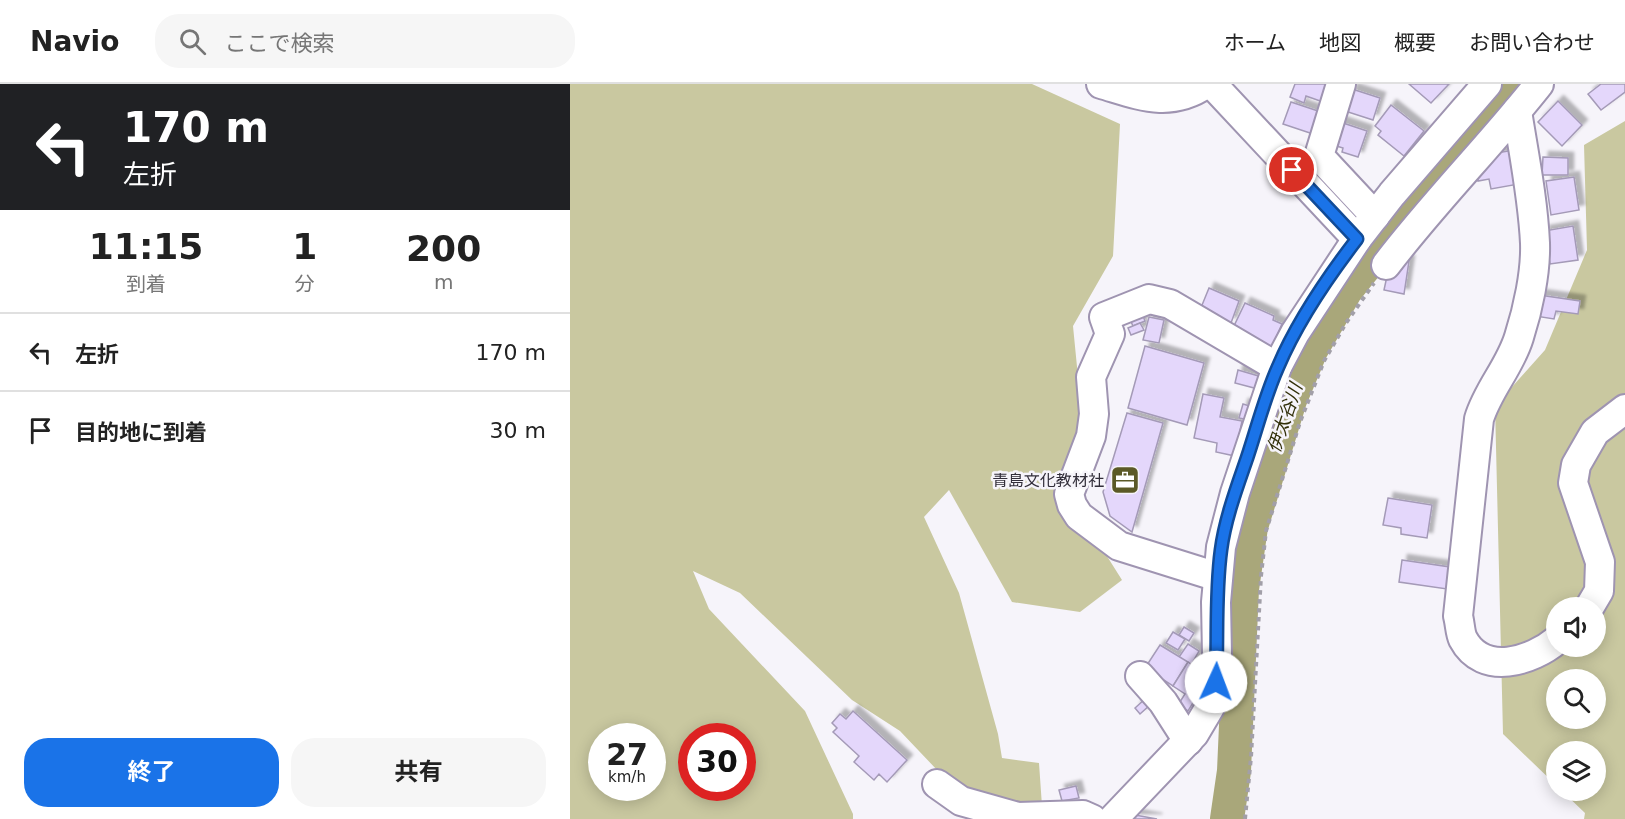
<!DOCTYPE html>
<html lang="ja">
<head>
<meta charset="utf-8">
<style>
  body { margin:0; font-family:"DejaVu Sans","Noto Sans JP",sans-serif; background:#f6f6f6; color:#222; height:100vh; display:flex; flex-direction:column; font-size:22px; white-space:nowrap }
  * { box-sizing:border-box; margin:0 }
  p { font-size:20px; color:#767676 }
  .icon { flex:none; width:33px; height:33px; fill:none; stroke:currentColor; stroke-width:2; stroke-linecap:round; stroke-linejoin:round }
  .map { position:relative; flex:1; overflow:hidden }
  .panel { display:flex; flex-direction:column; background:#fff; width:570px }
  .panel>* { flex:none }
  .hud { background:#202124; color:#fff; overflow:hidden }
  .buttons { position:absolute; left:976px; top:513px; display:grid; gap:12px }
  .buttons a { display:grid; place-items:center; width:60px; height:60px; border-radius:50%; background:#fff; box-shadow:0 3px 15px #0003; font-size:30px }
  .speed { position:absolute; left:18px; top:639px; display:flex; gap:12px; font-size:30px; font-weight:700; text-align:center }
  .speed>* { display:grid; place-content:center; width:78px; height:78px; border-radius:50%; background:#fff; box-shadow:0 3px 15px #0003; line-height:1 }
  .speed small { font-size:15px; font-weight:400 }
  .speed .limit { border:9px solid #d22; background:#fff; color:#111 }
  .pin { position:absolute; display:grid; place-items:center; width:51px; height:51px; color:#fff; margin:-26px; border:3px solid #fff; border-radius:50%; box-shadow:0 2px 6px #0007 }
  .me { position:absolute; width:66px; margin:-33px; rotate:2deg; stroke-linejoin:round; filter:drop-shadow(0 0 4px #0008) }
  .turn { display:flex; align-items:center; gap:21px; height:126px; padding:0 24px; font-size:27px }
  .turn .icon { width:78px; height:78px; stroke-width:2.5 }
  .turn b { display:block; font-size:42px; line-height:51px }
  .eta { display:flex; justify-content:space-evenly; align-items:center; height:102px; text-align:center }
  .eta b { font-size:36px; font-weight:700; line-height:42px }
  .cta { display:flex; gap:12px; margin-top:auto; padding:12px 24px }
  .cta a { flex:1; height:69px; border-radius:24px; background:#1a73e8; color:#fff; font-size:24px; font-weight:700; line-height:69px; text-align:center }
  .cta a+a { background:#f6f6f6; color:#222 }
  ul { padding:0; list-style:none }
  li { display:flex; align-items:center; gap:18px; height:78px; padding:0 24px; border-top:2px solid #e0e0e0 }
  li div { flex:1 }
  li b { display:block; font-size:22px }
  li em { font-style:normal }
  header { display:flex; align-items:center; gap:36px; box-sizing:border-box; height:84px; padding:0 30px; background:#fff; border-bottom:2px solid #e0e0e0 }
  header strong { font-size:28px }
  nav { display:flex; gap:33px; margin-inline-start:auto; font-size:21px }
  .search { width:420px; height:54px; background:#f6f6f6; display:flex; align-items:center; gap:15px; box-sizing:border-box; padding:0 21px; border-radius:24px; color:#767676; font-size:22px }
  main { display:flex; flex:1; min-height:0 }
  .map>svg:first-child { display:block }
  .green { fill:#c9c8a0; fill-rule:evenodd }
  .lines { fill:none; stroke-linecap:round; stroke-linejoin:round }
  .river { stroke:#a9a77a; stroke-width:34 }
  .building { fill:#e4d7fb; stroke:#a49ab7; stroke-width:1.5; filter:url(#shadow) }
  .minor-casing { stroke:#9f94b1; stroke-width:32 }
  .path { stroke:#a29fa8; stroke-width:4; stroke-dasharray:4.5 4.5; stroke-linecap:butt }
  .minor { stroke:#fff; stroke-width:28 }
  .route-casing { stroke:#114b97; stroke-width:15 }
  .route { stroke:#1a73e8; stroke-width:10 }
  .labels { text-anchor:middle; stroke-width:5; stroke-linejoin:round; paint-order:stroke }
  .poi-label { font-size:16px; fill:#322e3a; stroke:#f6f4fa; text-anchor:end }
  .water-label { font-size:18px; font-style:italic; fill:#32300a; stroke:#f6f4fa }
</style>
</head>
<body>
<header>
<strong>Navio</strong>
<div class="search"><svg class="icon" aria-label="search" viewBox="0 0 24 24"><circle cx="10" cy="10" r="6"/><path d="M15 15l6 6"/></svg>ここで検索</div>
<nav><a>ホーム</a><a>地図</a><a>概要</a><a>お問い合わせ</a></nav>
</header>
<main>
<section class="panel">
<div class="hud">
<div class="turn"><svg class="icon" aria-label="left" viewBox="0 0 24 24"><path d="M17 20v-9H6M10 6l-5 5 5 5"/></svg><div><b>170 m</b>左折</div></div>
</div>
<div class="eta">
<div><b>11:15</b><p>到着</p></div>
<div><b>1</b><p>分</p></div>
<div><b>200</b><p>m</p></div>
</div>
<ul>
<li><svg class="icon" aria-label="left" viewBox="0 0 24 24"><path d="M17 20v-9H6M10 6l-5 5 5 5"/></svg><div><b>左折</b></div><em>170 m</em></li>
<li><svg class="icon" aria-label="arrive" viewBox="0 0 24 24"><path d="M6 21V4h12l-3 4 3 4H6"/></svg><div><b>目的地に到着</b></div><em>30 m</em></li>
</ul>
<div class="cta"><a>終了</a><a>共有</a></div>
</section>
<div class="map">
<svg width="1055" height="735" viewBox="0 0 1055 735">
  <defs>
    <filter id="shadow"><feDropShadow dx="5.5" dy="-5.5" stdDeviation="1.5" flood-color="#0004"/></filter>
  </defs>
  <rect width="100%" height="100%" fill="#f6f4fa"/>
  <!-- green -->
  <g class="green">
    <path d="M0,0h462l88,40 -7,132 -40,70 11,112 -20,50 58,92 -42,32 -68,-10 -63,-112 -25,27 35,76 39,141 4,24 37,5 3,43 -64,-8 -40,-27 -38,-40 -48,-31 -112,-107 -47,-22 16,38 96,102 48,103v5h-283zM32,652h50v52h-50zM122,652h50v52h-50z"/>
    <path d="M1055,37v698h-41l1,-6 -23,-22 34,-1v-38h-39v34l-54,-52 -8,-328 50,-56 42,-100 -3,-105zM987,524h39v38h-39zM987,596h39v38h-39z"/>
  </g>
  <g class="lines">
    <!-- river -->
    <polyline class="river" points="657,735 664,687 672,505 681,443 720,316 741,266 776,206 942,0"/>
  </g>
  <!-- building -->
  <g class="building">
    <polygon points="725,0 759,0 753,18 736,12 734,19 720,13"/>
    <polygon points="839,0 879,0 861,19"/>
    <polygon points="1031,0 1055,0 1055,8 1031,26 1018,10"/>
    <polygon points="782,5 810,14 803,36 775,27"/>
    <polygon points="988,17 1012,41 992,62 968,38"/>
    <polygon points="721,18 751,28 746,51 713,40"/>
    <polygon points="821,21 854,47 834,72 808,51 811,47 805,42"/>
    <polygon points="767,37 797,47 788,73 772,68 773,64 760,60"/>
    <polygon points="944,66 949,100 921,105 919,95 908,97 906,81 915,71"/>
    <polygon points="973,73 998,74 998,91 972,91"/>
    <polygon points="1004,93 1009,126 981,131 976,97"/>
    <polygon points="1003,142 1008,176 980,180 974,147"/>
    <polygon points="824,175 839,177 834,210 814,206 817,192"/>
    <polygon points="639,204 669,217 661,239 630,226"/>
    <polygon points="969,211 1010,217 1008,230 986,227 984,235 965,232"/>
    <polygon points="675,219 704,232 703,236 712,240 702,263 663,244"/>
    <polygon points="570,224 575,237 563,242 557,229"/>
    <polygon points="579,233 594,236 589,259 573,256"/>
    <polygon points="570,239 574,246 561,251 558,244"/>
    <polygon points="575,262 634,279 617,341 558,324"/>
    <polygon points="668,286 692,293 688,305 665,299"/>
    <polygon points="633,310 654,314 650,333 672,337 665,372 646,368 647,359 624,354"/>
    <polygon points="673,320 683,323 679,336 669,334"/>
    <polygon points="557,329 593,339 562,448 540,432 533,408"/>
    <polygon points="818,414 862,421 857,454 831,450 831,444 813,441"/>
    <polygon points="832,476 880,483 877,505 829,498"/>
    <polygon points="614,543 624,549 619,557 609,551"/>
    <polygon points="603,548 615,555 608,566 596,559"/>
    <polygon points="618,560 629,567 621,581 609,573"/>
    <polygon points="590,561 618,578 603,602 575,584"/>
    <polygon points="618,578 630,586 628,590 637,596 618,627 608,621 615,610 603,602"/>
    <polygon points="575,615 581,620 570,630 565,624"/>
    <polygon points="283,627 337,676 317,698 309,690 304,696 284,678 289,672 263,648 267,644 262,639 270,630 276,635"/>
    <polygon points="506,702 509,714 492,717 489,706"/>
    <polygon points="565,731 587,735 564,735"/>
  </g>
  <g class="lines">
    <!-- minor casing -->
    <g class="minor-casing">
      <g id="minor">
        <path d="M531,0c38,11 68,25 105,0"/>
        <polyline points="642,0 787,155"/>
        <polyline points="771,0 749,72 805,132"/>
        <path d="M947,27c7,44 16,88 18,132 1,29 -7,66 -16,94 -9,30 -31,52 -40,82l-21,197c2,7 2,17 5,23 20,38 69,22 94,1"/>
        <path d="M816,181c48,-63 104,-119 153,-181"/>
        <polyline points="648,493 549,462 509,432 502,421 499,410 521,352 524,330 521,293 540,250 534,233 579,215 600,220 707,283"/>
        <polyline points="1019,524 1029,507 1030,478 1003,399 1006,381 1025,348 1055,325"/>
        <polyline points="570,592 593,618 618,657"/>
        <polyline points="367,700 391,717 448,733 513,731 522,735"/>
        <polyline points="543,735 624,650 640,623 646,598 647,571 646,518 651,463 665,409 707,283 725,249 787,155 822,110 917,0"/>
      </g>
    </g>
    <!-- path -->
    <polyline class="path" points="675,735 681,673 691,492 696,447 730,338 754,277 776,239 804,199"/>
    <!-- minor -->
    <use href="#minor" class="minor"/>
  </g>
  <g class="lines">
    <!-- route casing -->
    <g class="route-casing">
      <path id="route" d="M646,598c2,-44 -1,-88 5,-132 4,-31 16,-63 26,-92 10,-30 18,-62 31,-91 19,-45 49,-89 79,-128l-65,-69"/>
    </g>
    <!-- route -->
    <use href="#route" class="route"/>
  </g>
  <!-- icons -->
  <defs>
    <g id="office-square" transform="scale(1.5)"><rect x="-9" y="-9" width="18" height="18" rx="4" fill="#5b5926" stroke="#f6f4fa"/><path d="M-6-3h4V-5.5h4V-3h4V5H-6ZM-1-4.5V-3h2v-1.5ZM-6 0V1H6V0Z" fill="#fff"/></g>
  </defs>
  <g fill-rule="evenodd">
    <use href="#office-square" x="555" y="396"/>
  </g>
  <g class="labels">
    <!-- poi labels -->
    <g class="poi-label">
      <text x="534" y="402">青島文化教材社</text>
    </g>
    <!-- water labels -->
    <g class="water-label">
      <text transform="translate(715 334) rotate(-71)" y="6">伊太谷川</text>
    </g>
  </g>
</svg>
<div class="buttons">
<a><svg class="icon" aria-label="sound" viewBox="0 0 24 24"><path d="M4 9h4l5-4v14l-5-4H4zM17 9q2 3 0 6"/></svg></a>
<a><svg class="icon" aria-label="search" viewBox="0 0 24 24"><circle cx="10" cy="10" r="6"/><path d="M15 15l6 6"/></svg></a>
<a><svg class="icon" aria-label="layers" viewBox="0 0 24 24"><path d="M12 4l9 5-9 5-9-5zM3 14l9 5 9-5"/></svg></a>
</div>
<div class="speed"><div>27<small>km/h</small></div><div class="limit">30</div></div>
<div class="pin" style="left:722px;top:86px;background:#d93025"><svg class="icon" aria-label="arrive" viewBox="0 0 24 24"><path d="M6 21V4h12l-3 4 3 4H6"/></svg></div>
<svg class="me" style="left:646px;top:598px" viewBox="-20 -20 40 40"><circle r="19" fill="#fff"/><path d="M0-13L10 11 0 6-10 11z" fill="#1a73e8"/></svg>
</div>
</main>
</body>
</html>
